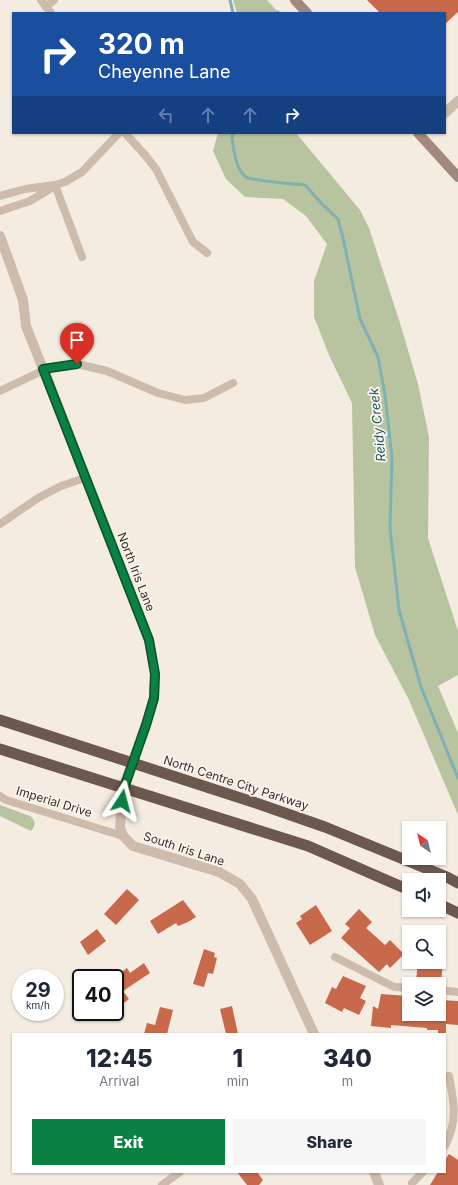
<!DOCTYPE html>
<html lang="en">
<head>
<meta charset="utf-8">
<style>
  body { margin:0; font-family:Inter,sans-serif; background:#f6f6f7; color:#1f2937; height:100vh; display:flex; flex-direction:column; font-size:15px; white-space:nowrap }
  * { box-sizing:border-box; margin:0 }
  p { font-size:13px; color:#747a83 }
  .icon { flex:none; width:22px; height:22px; fill:none; stroke:currentColor; stroke-width:2; stroke-linecap:round; stroke-linejoin:round }
  .map { position:relative; flex:1; overflow:hidden }
  .sheet { position:absolute; left:12px; top:1033px; width:434px; height:140px; display:flex; flex-direction:column; background:#fff; border-radius:0px; box-shadow:0 1px 3px #0004 }
  .sheet>* { flex:none }
  .banner { position:absolute; left:12px; top:12px; width:434px; height:122px; border-radius:0px; box-shadow:0 1px 3px #0004; background:#1a4fa0; color:#fff; overflow:hidden }
  .needle { width:26px; rotate:325deg }
  .buttons { position:absolute; left:402px; top:821px; display:grid; gap:8px }
  .buttons a { display:grid; place-items:center; width:44px; height:44px; border-radius:0px; background:#fff; box-shadow:0 1px 3px #0004; font-size:20px }
  .speed { position:absolute; left:12px; top:969px; display:flex; gap:8px; font-size:20px; font-weight:700; text-align:center }
  .speed>* { display:grid; place-content:center; width:52px; height:52px; border-radius:50%; background:#fff; box-shadow:0 1px 3px #0004; line-height:1 }
  .speed small { font-size:10px; font-weight:400 }
  .speed .limit { border:2px solid #111; border-radius:6px; background:#fff; color:#111 }
  .pin { position:absolute; display:grid; place-items:center; width:34px; height:34px; color:#fff; margin:-41px -17px; border-radius:50% 50% 50% 0; rotate:-45deg; box-shadow:0 0 4px #0007 }
  .pin .icon { rotate:45deg }
  .me { position:absolute; width:44px; margin:-22px; rotate:9deg; stroke-linejoin:round; filter:drop-shadow(0 0 3px #0008) }
  .turn { display:flex; align-items:center; gap:14px; height:84px; padding:0 20px; font-size:18px }
  .turn .icon { width:52px; height:52px; stroke-width:2.5 }
  .turn b { display:block; font-size:28px; line-height:34px }
  .lanes { display:flex; align-items:center; height:38px; padding:0 20px; background:#0003; justify-content:center; gap:20px; direction:ltr }
  .lanes .off { opacity:.35 }
  .eta { display:flex; justify-content:space-evenly; align-items:center; height:68px; text-align:center }
  .eta b { font-size:24px; font-weight:800; line-height:28px }
  .cta { display:flex; gap:8px; margin-top:auto; padding:8px 20px }
  .cta a { flex:1; height:46px; border-radius:0px; background:#0b8043; color:#fff; font-size:16px; font-weight:800; line-height:46px; text-align:center }
  .cta a+a { background:#f6f6f7; color:#1f2937 }
  .map>svg:first-child { display:block }
  .green { fill:#b8c4a0 }
  .lines { fill:none; stroke-linecap:round; stroke-linejoin:round }
  .stream { stroke:#7fb0b2; stroke-width:3 }
  .building { fill:#c8694b }
  .minor { stroke:#cdbbac; stroke-width:8 }
  .tertiary { stroke:#cdbbac; stroke-width:10 }
  .secondary { stroke:#a18a7d; stroke-width:10 }
  .trunk { stroke:#6c584f; stroke-width:11 }
  .route-casing { stroke:#07532c; stroke-width:10 }
  .route { stroke:#0b8043; stroke-width:7 }
  .labels { text-anchor:middle; stroke-width:3.5; stroke-linejoin:round; paint-order:stroke }
  .street-label { font-size:12px; fill:#3b302b; stroke:#fbf5ee }
  .water-label { font-size:13px; font-style:italic; fill:#1f5a5e; stroke:#fbf5ee }
</style>
</head>
<body>
<div class="map">
<svg width="458" height="1185" viewBox="0 0 458 1185">
  <rect width="100%" height="100%" fill="#f4ebe1"/>
  <!-- green -->
  <g class="green">
    <polygon points="233,0 267,0 279,13 237,13"/>
    <polygon points="218,133 296,133 360,210 369,228 400,323 418,384 429,437 428,538 458,631 458,675 438,686 458,733 458,815 409,700 375,635 355,567 352,403 329,355 314,317 314,281 327,244 306,216 283,199 245,197 226,179 213,151"/>
    <path d="M0,805l30,11c6,5 6,9 1,15l-31,-15z"/>
  </g>
  <g class="lines">
    <!-- stream -->
    <g class="stream">
      <polyline points="230,0 233,13"/>
      <polyline points="277,13 278,12"/>
      <path d="M233,133l-1,3c1,11 4,34 14,41 7,4 48,7 59,8l17,19 16,15 5,19 17,81 18,38 7,38 7,63 -2,70 9,82 22,77 37,91"/>
    </g>
  </g>
  <!-- building -->
  <g class="building">
    <polygon points="367,0 458,0 458,12 445,24 445,13 380,13"/>
    <polygon points="127,889 139,900 116,925 104,914"/>
    <polygon points="183,900 196,917 188,922 178,926 176,923 158,934 150,921"/>
    <polygon points="316,905 332,931 310,945 296,923 302,919 300,916"/>
    <polygon points="359,909 372,922 366,928 385,945 390,940 404,954 390,968 387,964 379,972 341,938 350,928 345,924"/>
    <polygon points="97,929 106,941 88,955 80,942"/>
    <polygon points="204,949 215,953 214,957 217,958 213,974 208,973 204,987 193,984"/>
    <polygon points="418,962 443,962 441,983 416,981"/>
    <polygon points="144,963 150,973 123,991 129,999 121,1005 115,996 115,977 127,968 130,973"/>
    <polygon points="343,976 366,986 360,998 366,1001 359,1015 344,1008 342,1012 325,1003 332,987 336,989"/>
    <polygon points="381,994 409,996 409,1014 439,1014 439,1000 458,1001 458,1025 446,1024 446,1034 438,1033 438,1030 427,1030 427,1028 391,1025 391,1028 371,1026 373,1006 378,1009"/>
    <polygon points="232,1006 238,1034 226,1034 220,1009"/>
    <polygon points="160,1007 173,1010 167,1034 144,1034 147,1023 155,1025"/>
    <polygon points="449,1154 458,1160 458,1185 430,1185 438,1172 445,1172 445,1160"/>
    <polygon points="237,1172 257,1172 263,1180 259,1185 247,1185"/>
  </g>
  <g class="lines">
    <!-- minor -->
    <g class="minor">
      <polyline points="41,0 51,13"/>
      <polyline points="46,7 54,0"/>
      <polyline points="125,133 145,155 156,169 193,242 207,253"/>
      <polyline points="55,185 82,257"/>
      <polyline points="0,196 25,189 55,185 65,182 82,172 119,133"/>
      <polyline points="0,211 30,201 53,187"/>
      <polyline points="0,391 44,370 43,369 77,364 107,371 158,393 185,400 204,398 233,383"/>
      <polyline points="0,524 38,498 61,486 85,478"/>
      <polyline points="0,796 6,800 123,836"/>
      <polyline points="335,957 394,987 409,988"/>
      <polyline points="439,990 458,992"/>
      <path d="M445,1146c13,-25 9,-44 4,-70"/>
      <polyline points="412,1183 423,1172"/>
      <polyline points="162,1185 180,1172"/>
    </g>
    <!-- tertiary -->
    <g class="tertiary">
      <polyline points="445,113 458,101"/>
      <polyline points="0,236 23,300 26,326 43,369"/>
      <polyline points="44,370 149,640 155,674 154,698 146,725 123,788 120,827 123,836 133,846 219,872 240,884 252,899 314,1034"/>
      <polyline points="374,1172 379,1185"/>
    </g>
    <!-- secondary -->
    <g class="secondary">
      <polyline points="295,0 307,13"/>
      <polyline points="418,133 458,177"/>
    </g>
    <!-- trunk -->
    <g class="trunk">
      <polyline points="0,720 256,803 325,827 447,877 458,883"/>
      <polyline points="0,749 308,846 409,890"/>
      <polyline points="439,904 458,913"/>
    </g>
  </g>
  <g class="lines">
    <!-- route casing -->
    <g class="route-casing">
      <polyline id="route" points="77,364 43,369 149,640 155,674 154,698 146,725 124,788 122,801"/>
    </g>
    <!-- route -->
    <use href="#route" class="route"/>
  </g>
  <g class="labels">
    <!-- street labels -->
    <g class="street-label">
      <text transform="translate(136 572) rotate(69)" y="4">North Iris Lane</text>
      <text transform="translate(236 783) rotate(18)" y="4">North Centre City Parkway</text>
      <text transform="translate(54 802) rotate(17)" y="4">Imperial Drive</text>
      <text transform="translate(184 849) rotate(18)" y="4">South Iris Lane</text>
    </g>
    <!-- water labels -->
    <g class="water-label">
      <text transform="translate(377 425) rotate(-96)" y="5">Reidy Creek</text>
    </g>
  </g>
</svg>
<div class="buttons">
<a><svg class="needle" viewBox="-14 -14 28 28"><path d="M0-13l5 13h-10z" fill="#e53935"/><path d="M0 13l5-13h-10z" fill="#747a83"/></svg></a>
<a><svg class="icon" aria-label="sound" viewBox="0 0 24 24"><path d="M4 9h4l5-4v14l-5-4H4zM17 9q2 3 0 6"/></svg></a>
<a><svg class="icon" aria-label="search" viewBox="0 0 24 24"><circle cx="10" cy="10" r="6"/><path d="M15 15l6 6"/></svg></a>
<a><svg class="icon" aria-label="layers" viewBox="0 0 24 24"><path d="M12 4l9 5-9 5-9-5zM3 14l9 5 9-5"/></svg></a>
</div>
<div class="speed"><div>29<small>km/h</small></div><div class="limit">40</div></div>
<div class="pin" style="left:77px;top:364px;background:#d93025"><svg class="icon" aria-label="arrive" viewBox="0 0 24 24"><path d="M6 21V4h12l-3 4 3 4H6"/></svg></div>
<svg class="me" style="left:122px;top:801px" viewBox="-20 -20 40 40"><path d="M0-17L14 15 0 8-14 15z" fill="#0b8043" stroke="#fff" stroke-width="4"/></svg>
<div class="banner">
<div class="turn"><svg class="icon" aria-label="right" viewBox="0 0 24 24"><path d="M7 20v-9h11M14 6l5 5-5 5"/></svg><div><b>320 m</b>Cheyenne Lane</div></div>
<div class="lanes"><svg class="icon off" aria-label="left" viewBox="0 0 24 24"><path d="M17 20v-9H6M10 6l-5 5 5 5"/></svg><svg class="icon off" aria-label="ahead" viewBox="0 0 24 24"><path d="M12 20V5M6 11l6-6 6 6"/></svg><svg class="icon off" aria-label="ahead" viewBox="0 0 24 24"><path d="M12 20V5M6 11l6-6 6 6"/></svg><svg class="icon" aria-label="right" viewBox="0 0 24 24"><path d="M7 20v-9h11M14 6l5 5-5 5"/></svg></div>
</div>
<section class="sheet">
<div class="eta">
<div><b>12:45</b><p>Arrival</p></div>
<div><b>1</b><p>min</p></div>
<div><b>340</b><p>m</p></div>
</div>
<div class="cta"><a>Exit</a><a>Share</a></div>
</section>
</div>
</body>
</html>
